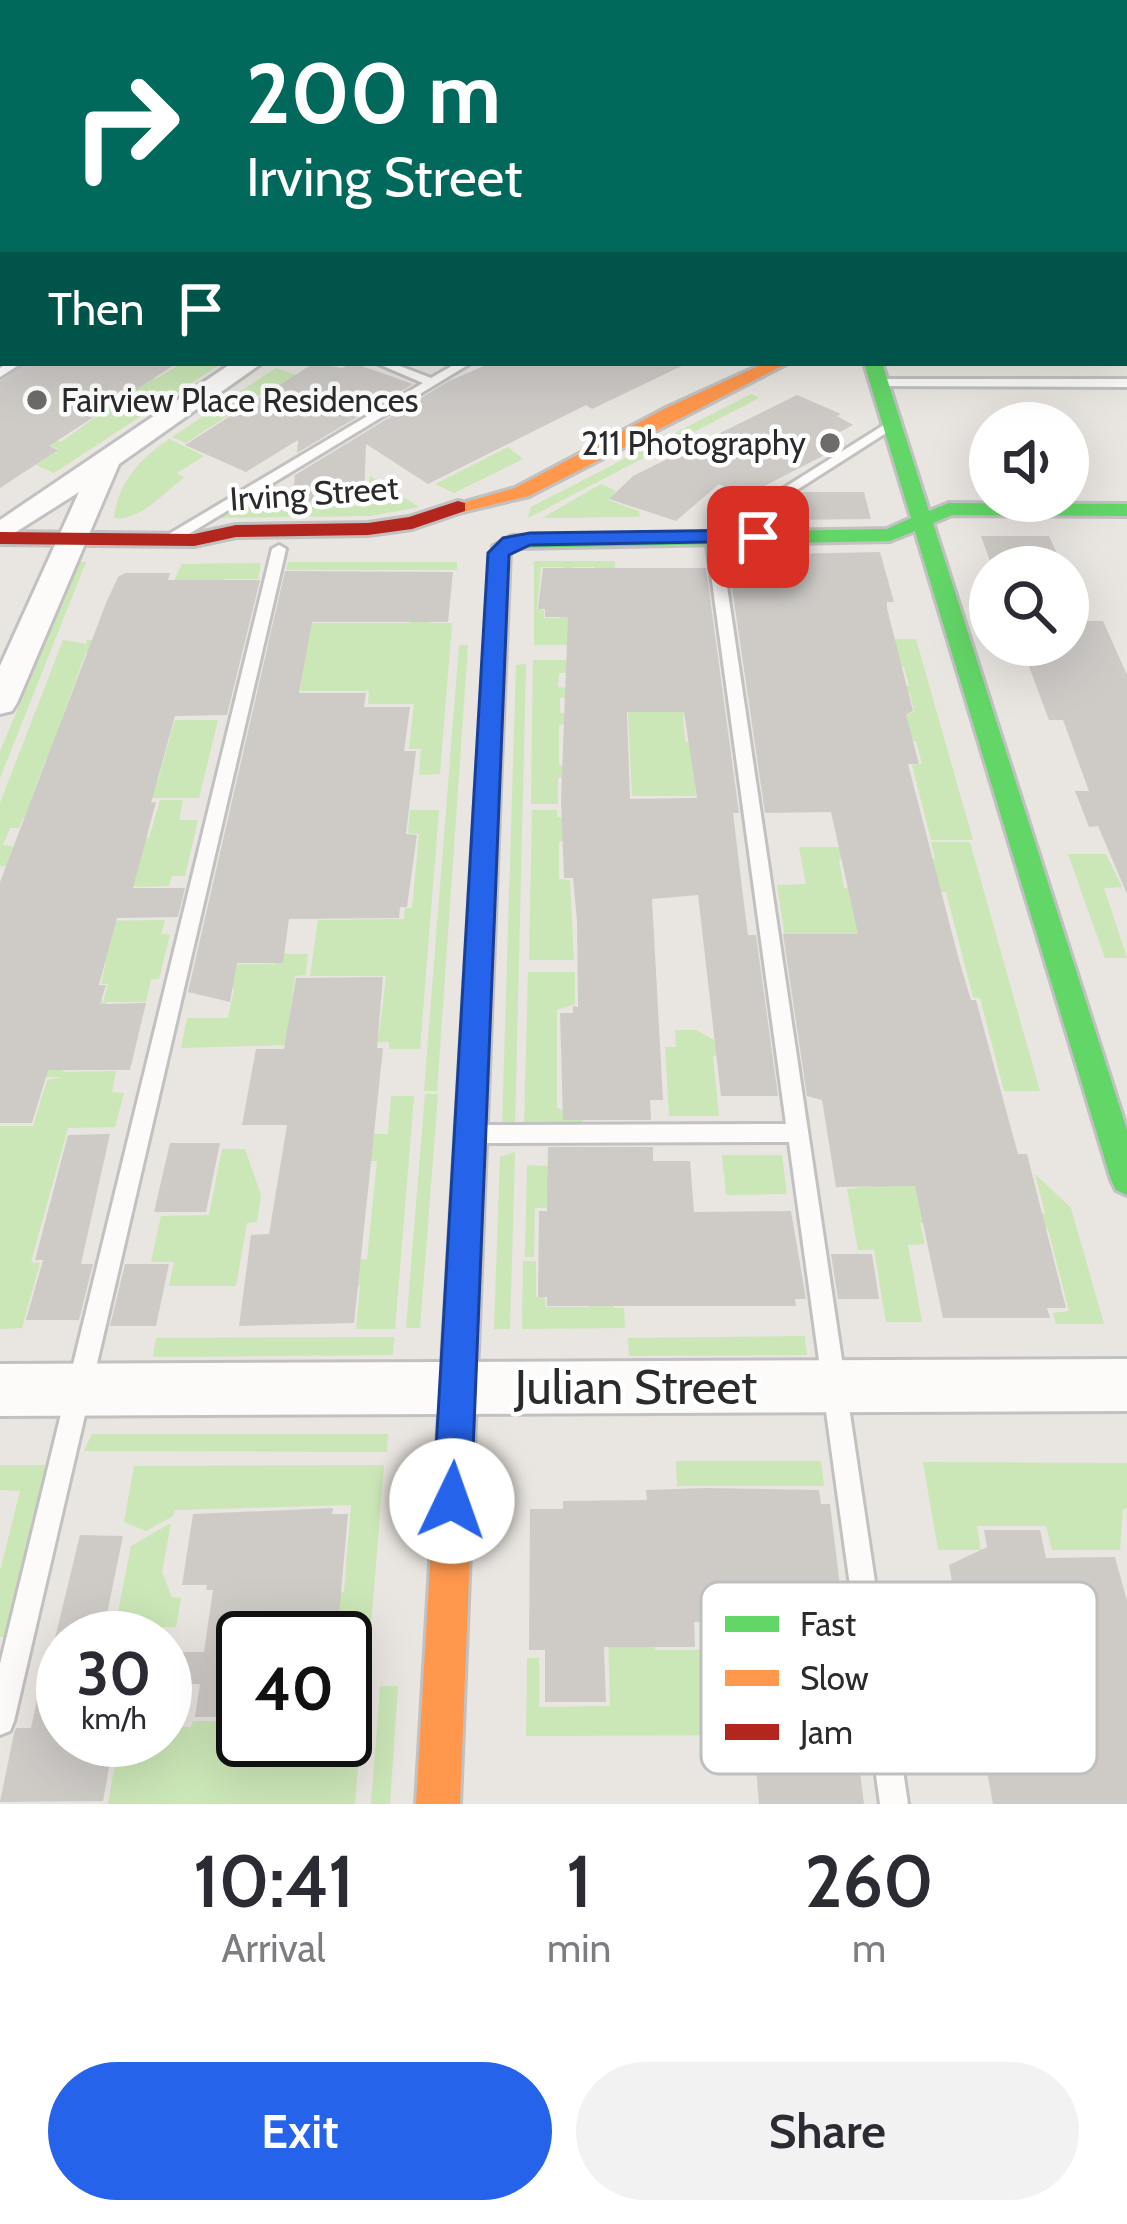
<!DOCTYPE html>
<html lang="en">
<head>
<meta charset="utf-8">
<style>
  body { margin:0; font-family:Cabin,sans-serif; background:#f2f2f3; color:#2b2b33; height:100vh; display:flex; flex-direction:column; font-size:45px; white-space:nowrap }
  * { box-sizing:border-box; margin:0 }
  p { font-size:39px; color:#7c7c81 }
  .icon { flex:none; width:66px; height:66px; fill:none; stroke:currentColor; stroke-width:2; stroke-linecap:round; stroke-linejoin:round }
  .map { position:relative; height:1804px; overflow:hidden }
  .side { display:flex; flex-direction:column; background:#fff; flex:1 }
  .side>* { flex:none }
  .hud { position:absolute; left:0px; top:0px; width:1128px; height:366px; box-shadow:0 12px 48px #0002; background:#00695c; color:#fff; overflow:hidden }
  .tools { position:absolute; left:969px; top:402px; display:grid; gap:24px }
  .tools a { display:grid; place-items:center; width:120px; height:120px; border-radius:50%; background:#fff; box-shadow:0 12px 48px #0002; font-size:60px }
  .speed { position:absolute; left:36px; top:1611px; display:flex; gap:24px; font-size:60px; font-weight:700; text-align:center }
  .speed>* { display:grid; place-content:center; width:156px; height:156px; border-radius:50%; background:#fff; box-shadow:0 12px 48px #0002; line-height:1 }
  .speed small { font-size:30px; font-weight:400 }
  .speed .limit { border:6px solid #111; border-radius:18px; background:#fff; color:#111 }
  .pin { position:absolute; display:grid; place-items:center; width:102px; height:102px; color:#fff; margin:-51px; border-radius:24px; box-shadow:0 6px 18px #0006 }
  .me { position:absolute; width:132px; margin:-66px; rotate:3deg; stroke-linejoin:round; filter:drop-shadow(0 0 9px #0008) }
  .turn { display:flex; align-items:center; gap:42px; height:252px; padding:0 48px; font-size:54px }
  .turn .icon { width:156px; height:156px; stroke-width:2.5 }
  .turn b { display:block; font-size:84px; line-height:102px }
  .then { display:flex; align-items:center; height:114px; padding:0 48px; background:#0003; gap:24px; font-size:45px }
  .eta { display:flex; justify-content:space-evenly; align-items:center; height:204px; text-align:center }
  .eta b { font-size:72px; font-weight:600; line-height:84px }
  .button { display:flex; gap:24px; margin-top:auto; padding:24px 48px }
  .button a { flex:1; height:138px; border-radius:72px; background:#2563eb; color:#fff; font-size:48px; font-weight:600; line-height:138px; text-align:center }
  .button a+a { background:#f2f2f3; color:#2b2b33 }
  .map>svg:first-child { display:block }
  .green { fill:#cbe6b7; fill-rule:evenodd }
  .building { fill:#cecbc7; fill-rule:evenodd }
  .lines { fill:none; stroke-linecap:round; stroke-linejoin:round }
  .lane-casing { stroke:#c2c1c2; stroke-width:6 }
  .street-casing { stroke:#c2c1c2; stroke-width:6 }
  .fast-casing { stroke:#c2c1c2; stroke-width:6 }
  .slow-casing { stroke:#c2c1c2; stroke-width:6 }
  .jam-casing { stroke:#c2c1c2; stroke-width:6 }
  .lane { fill:#fcfbfa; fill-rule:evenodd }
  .street { fill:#fcfbfa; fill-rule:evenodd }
  .fast { fill:#63d668; fill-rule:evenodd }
  .slow { fill:#ff974d; fill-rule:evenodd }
  .jam { fill:#b3261e; fill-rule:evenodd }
  .route { fill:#2563eb; stroke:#184099; stroke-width:3 }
  .poi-dot { fill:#6e6c6a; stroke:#fff; stroke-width:4.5 }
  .labels { text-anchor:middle; stroke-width:9; stroke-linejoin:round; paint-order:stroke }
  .far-poi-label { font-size:33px; fill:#2b2b2b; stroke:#fff; text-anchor:start }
  .far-street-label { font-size:33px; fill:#2b2b2b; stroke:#fff }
  .near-street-label { font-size:48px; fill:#2b2b2b; stroke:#fff }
  .key { fill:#fff; stroke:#bfbfbf; stroke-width:3 }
  .key-label { font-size:33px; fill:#2b2b2b }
</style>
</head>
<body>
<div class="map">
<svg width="1127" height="1804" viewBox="0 0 1127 1804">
  <rect width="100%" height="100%" fill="#e9e5e0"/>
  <!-- green -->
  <g class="green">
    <polygon points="182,363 222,363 54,473 36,465 59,449 0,427 6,421 61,442 104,411 114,364 156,379"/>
    <polygon points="276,368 302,377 255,398 186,443 172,437"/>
    <polygon points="751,394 759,398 528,518 531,507"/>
    <path d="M169,439l35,17 -27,17 7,5c-18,11 -41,43 -70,40 4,-36 27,-60 55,-79z"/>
    <polygon points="508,447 523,459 454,493 435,484"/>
    <polygon points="370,476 419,507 371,516 216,518 259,504 341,501 342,507 365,506"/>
    <polygon points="601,484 616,491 608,500 639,511 640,517 542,518"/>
    <path d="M534,561h81v8l-43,76h-38zM541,567h22v7h9v-7h22l1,6 -34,37 -1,8h-16v-8l-7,-1z"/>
    <polygon points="78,562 86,562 0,778 0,752"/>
    <polygon points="288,562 457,562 457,570 286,570"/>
    <polygon points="261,563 258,579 224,579 220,594 247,594 245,600 211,601 202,630 242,631 240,641 200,641 191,673 235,674 232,691 186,691 182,704 126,706 130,695 121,694 123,689 166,688 172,667 162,652 164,642 102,643 99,651 86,652 59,726 109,726 99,758 46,759 33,794 101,794 95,814 23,818 19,828 10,828 3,845 13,846 11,853 21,853 20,860 72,860 70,865 0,866 0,803 63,640 86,644 87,640 192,639 199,611 190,610 192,601 143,601 144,598 166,597 182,564"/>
    <polygon points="411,614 429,614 429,623 452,623 440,774 419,775 421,749 409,749 414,704 368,704 369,691 300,691 306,643 268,642 273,623 410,623"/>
    <polygon points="897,639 916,639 973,840 931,840 912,765 922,764 916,741 906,741 899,715 914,712 910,693 904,693 902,687 909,686 904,667 896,666 890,643"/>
    <polygon points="459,645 468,645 437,1091 424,1091"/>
    <polygon points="533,660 567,660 568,673 559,673 558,687 567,688 567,697 560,698 560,713 568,714 568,724 559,725 559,765 567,766 567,777 558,778 558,804 531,804"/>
    <polygon points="526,664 515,1127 502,1127 516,665"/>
    <polygon points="627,691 725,714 683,715 685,742 724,742 692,756 696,796 632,796"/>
    <polygon points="175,720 218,720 199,798 131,798 136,781 158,780"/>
    <polygon points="160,800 183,800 179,820 198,820 185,876 172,876 169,886 131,887 122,918 83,919 82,838 149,838"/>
    <polygon points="410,810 439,810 420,1049 389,1049 389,1042 181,1048 187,1018 228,1018 234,989 190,989 195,965 274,964 277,954 308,954 306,975 295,976 287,1036 379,1035 386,976 310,976 318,920 404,919 405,908 412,908 419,834 408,833"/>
    <polygon points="532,810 557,810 557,817 569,818 569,841 559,842 559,879 570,880 574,960 529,960"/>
    <polygon points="931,842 970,842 1040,1091 1004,1091 980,998 973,997 946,892 925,891 917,859 935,859"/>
    <polygon points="799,847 844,847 847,859 839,860 844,888 853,889 902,1106 794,994 777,885 806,884"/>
    <polygon points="1068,854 1106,854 1122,887 1104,888 1127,958 1105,958"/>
    <polygon points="165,920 161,934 170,935 159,979 151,979 146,1002 106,1002 99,1025 76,1026 63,1072 116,1071 112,1092 124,1093 115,1127 68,1128 31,1262 40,1263 22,1328 0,1329 0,1126 33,1126 47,1080 63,1077 3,1078 43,999 102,998 103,1003 108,984 101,984 106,962 0,941 83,921"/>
    <polygon points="528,972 575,972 575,1004 557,1010 557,1108 583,1117 583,1128 524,1128"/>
    <polygon points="675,1030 696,1030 725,1046 726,1055 713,1056 719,1116 669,1116 665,1047 676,1047"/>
    <polygon points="425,1094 438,1094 420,1328 406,1328"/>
    <polygon points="391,1096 414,1096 395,1329 356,1329 360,1286 347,1285 350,1260 367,1259 377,1161 369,1161 371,1134 388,1134"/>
    <polygon points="222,1149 245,1149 261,1195 257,1222 247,1223 236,1286 169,1286 174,1262 151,1262 161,1216 209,1215"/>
    <polygon points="515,1152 510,1329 494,1329 500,1157"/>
    <polygon points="722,1155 782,1155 787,1194 726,1195"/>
    <polygon points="527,1165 590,1168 591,1207 535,1208 534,1257 525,1257"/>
    <polygon points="1035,1174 1071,1208 1104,1324 1056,1324 1053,1313 1069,1311 1048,1229 1033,1229 1030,1214 1045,1213"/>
    <polygon points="915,1182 927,1222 920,1223 925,1244 908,1245 922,1322 886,1322 874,1250 858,1250 847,1189"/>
    <polygon points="523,1261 536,1261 536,1297 545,1297 546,1307 590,1307 591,1298 613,1299 614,1308 624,1308 625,1328 522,1329"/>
    <polygon points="805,1336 807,1355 629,1356 628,1338"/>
    <polygon points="394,1337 393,1355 153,1357 156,1338"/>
    <polygon points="92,1434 388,1434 387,1452 84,1451"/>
    <polygon points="676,1461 821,1461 824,1486 677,1486"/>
    <polygon points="923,1462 1127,1463 1127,1508 1123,1509 1120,1550 1052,1550 1046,1526 977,1526 981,1550 938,1550"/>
    <polygon points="0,1465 46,1465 4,1637 0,1637 0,1571 20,1491 0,1490"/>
    <polygon points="384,1465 367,1675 346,1668 349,1621 305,1622 309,1594 344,1592 351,1505 175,1510 173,1516 146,1531 124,1522 134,1466"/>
    <polygon points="605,1519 652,1604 655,1650 706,1650 702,1606 723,1606 725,1627 771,1627 781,1735 526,1736 527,1658 539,1658 539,1707 610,1706"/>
    <polygon points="171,1523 162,1572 172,1597 181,1598 176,1627 163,1627 160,1638 113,1638 131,1546"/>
    <polygon points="345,1685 365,1685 355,1804 108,1804 119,1740 165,1740 165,1727 191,1727 193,1721 243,1721 243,1740 345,1740"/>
    <polygon points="380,1686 398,1686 390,1804 371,1804"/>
  </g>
  <!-- building -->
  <g class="building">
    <polygon points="26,363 177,363 49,446 58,450 0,488 0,381"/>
    <polygon points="314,363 342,368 353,363 413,384 297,453 298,440 246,472 185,445"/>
    <polygon points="491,363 688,363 592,409 586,405 428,484 366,444 364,499 292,502 295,475 449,381"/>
    <polygon points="797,395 841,414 837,416 853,425 832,436 846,444 743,497 719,484 676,521 609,499 633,476"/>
    <polygon points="802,492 864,492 871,519 779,520 777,508"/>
    <polygon points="981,536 1049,536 1063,567 992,567"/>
    <polygon points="880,552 894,602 887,602 887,608 913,711 906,714 919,764 908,764 959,960 971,1000 976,1000 1018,1154 1027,1154 1066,1308 1047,1308 1050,1318 943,1318 915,1186 836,1187 822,1100 807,1096 783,934 858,934 831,812 765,813 729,567 799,566 785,562 784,554"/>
    <path d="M543,568h163l33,245h-6l9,75 6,47h8l22,161h-57l-23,-201 -46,4 11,201h-13l1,20h-88l-3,-107h13v-7l5,1 -1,-86 -4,-43h-9l-3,-79 7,-182h-23v-8h-7zM627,712h57l13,86 -67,1z"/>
    <polygon points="285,571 453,572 448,622 312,622 299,693 366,693 364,707 410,707 404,751 416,751 406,834 417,835 407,907 400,907 399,918 289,919 283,963 237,963 230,1002 188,992"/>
    <polygon points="125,573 170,573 168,580 260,580 227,715 175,716 151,803 156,802 133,888 185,888 178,917 117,918 99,985 106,985 100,1004 146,1003 130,1070 48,1070 32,1123 0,1123 0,882 106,603 118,577"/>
    <polygon points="1068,621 1103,621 1127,675 1127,894 1098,826 1089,827 1075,791 1089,791 1063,720 1049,720 1021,645 1068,645"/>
    <polygon points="383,977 377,1048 383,1048 354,1323 239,1326 251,1235 269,1234 287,1125 242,1125 256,1049 284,1049 296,978"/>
    <polygon points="110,1134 81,1264 93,1264 79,1320 26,1320 43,1260 35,1260 68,1135"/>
    <polygon points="170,1143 220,1143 206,1212 154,1212"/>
    <polygon points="548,1147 653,1147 653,1161 690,1161 694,1212 791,1211 806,1299 795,1299 796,1306 547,1306 547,1297 538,1297 539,1211 547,1211"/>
    <polygon points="831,1254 872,1254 879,1299 838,1299"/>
    <polygon points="125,1264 169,1264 156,1326 110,1326"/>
    <polygon points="704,1488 819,1490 821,1504 830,1504 845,1627 694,1622 695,1647 604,1647 606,1702 545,1702 545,1650 529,1650 530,1509 563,1509 563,1501 647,1500 646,1490"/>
    <polygon points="333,1508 332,1514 348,1514 337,1638 243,1638 243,1717 195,1717 200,1684 177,1684 182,1652 204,1652 213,1590 206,1590 207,1585 182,1585 193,1514"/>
    <polygon points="984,1530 1040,1530 1046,1558 1115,1557 1127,1601 1127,1804 993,1804 949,1565 987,1547"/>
    <polygon points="80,1535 123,1536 102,1638 55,1638"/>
    <polygon points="49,1644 63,1645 63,1740 114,1740 103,1801 0,1802 14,1733 16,1728 31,1728"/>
    <polygon points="783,1688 843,1688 851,1755 858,1755 864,1804 759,1804 755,1755 790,1755"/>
  </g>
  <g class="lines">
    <!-- lane casing -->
    <g class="lane-casing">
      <g id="lane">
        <polygon points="821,0 829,0 830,3 822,3"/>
        <polygon points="866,0 874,0 876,3 868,3"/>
        <rect x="0" y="34" width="3" height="4"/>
        <rect x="1125" y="42" width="2" height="4"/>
        <rect x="0" y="234" width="3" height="6"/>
        <rect x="1125" y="294" width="2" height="9"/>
        <rect x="0" y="322" width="3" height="7"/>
        <polygon points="8,363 22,363 0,377 0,368"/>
        <polygon points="376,363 392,363 431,378 457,363 471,363 174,543 164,543 164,537 423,383"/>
        <polygon points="878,379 1127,379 1127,387 874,386 872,383"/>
        <polygon points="887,423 897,426 720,539 908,1804 880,1804 789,1142 479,1143 472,1141 469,1134 472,1127 479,1125 786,1124 706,537"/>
        <polygon points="279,545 286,549 14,1721 10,1731 0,1735 0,1664 272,549"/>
      </g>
    </g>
    <!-- street casing -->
    <g class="street-casing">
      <g id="street">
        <polygon points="95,0 111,0 93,3"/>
        <polygon points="445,0 464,0 443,3"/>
        <rect x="777" y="0" width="16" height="3"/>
        <rect x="1125" y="81" width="2" height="11"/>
        <polygon points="3,130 3,145 0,146 0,131"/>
        <rect x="0" y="166" width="3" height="12"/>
        <polygon points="3,293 3,308 0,309 0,294"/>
        <polygon points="232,363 262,363 119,464 17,703 12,711 0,714 0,666 79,492 0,542 0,520"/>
        <polygon points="1127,1359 1127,1411 0,1416 0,1364"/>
      </g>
    </g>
    <!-- fast casing -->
    <g class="fast-casing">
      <g id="fast">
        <polygon points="1127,59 1127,68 1125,69 1125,60"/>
        <polygon points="864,363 882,363 929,511 949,503 1127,504 1127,516 952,515 933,523 1127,1130 1127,1195 1116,1190 1111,1180 915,531 890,541 516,548 510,552 501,767 489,776 477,767 493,546 511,536 887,529 911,518"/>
      </g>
    </g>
    <!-- slow casing -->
    <g class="slow-casing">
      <g id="slow">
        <polygon points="765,363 788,363 529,496 458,513 448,507 515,488 666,408"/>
        <polygon points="489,758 501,767 460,1804 416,1804 477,767"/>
      </g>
    </g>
    <!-- jam casing -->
    <g class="jam-casing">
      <polygon id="jam" points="458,501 465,503 465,511 412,529 368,535 236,537 194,546 0,544 0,532 194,534 236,525 368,523 409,517"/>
    </g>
    <!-- lane -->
    <use href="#lane" class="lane"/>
    <!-- street -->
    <use href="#street" class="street"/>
    <!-- fast -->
    <use href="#fast" class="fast"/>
    <!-- slow -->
    <use href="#slow" class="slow"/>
    <!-- jam -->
    <use href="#jam" class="jam"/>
  </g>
  <!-- route -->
  <polygon class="route" points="758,530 765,532 765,541 530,545 509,555 471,1501 466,1514 452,1520 439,1514 433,1501 488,553 503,538 530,533"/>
  <!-- markers -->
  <g class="poi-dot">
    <circle cx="37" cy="400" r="12"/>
    <circle cx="830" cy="443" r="12"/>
  </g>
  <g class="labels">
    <!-- far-poi labels -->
    <g class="far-poi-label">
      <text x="61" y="412">Fairview Place Residences</text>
      <text x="806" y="455" text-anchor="end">211 Photography</text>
    </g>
    <!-- far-street labels -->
    <g class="far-street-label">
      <text transform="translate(314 493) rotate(-4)" y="12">Irving Street</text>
    </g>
    <!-- near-street labels -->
    <g class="near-street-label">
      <text x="636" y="1404">Julian Street</text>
    </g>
  </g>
  <!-- legend -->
  <rect x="701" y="1582" width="396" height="192" rx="18" class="key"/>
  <rect x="725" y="1616" width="54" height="16" fill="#63d668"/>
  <rect x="725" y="1670" width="54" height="16" fill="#ff974d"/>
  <rect x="725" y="1724" width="54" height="16" fill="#b3261e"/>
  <g class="key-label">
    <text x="800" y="1636">Fast</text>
    <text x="800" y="1690">Slow</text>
    <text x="800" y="1744">Jam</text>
  </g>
</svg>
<div class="tools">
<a><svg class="icon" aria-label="sound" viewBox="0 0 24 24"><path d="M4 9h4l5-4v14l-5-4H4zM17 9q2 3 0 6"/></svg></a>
<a><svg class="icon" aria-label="search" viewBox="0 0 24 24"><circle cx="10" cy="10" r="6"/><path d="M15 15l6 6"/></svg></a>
</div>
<div class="speed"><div>30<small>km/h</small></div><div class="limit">40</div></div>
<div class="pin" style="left:758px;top:537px;background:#d93025"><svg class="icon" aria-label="arrive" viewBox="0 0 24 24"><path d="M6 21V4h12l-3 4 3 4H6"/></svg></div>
<svg class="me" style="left:452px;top:1501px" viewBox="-20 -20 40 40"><circle r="19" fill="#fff"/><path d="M0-13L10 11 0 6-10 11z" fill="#2563eb"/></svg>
<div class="hud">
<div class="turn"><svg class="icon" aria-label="right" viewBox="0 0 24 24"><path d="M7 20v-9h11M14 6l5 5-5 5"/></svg><div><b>200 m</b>Irving Street</div></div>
<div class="then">Then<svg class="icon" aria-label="arrive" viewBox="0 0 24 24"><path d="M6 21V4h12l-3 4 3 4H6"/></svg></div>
</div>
</div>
<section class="side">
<div class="eta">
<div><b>10:41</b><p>Arrival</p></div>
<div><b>1</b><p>min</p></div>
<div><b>260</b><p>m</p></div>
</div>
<div class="button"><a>Exit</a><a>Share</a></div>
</section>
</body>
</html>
